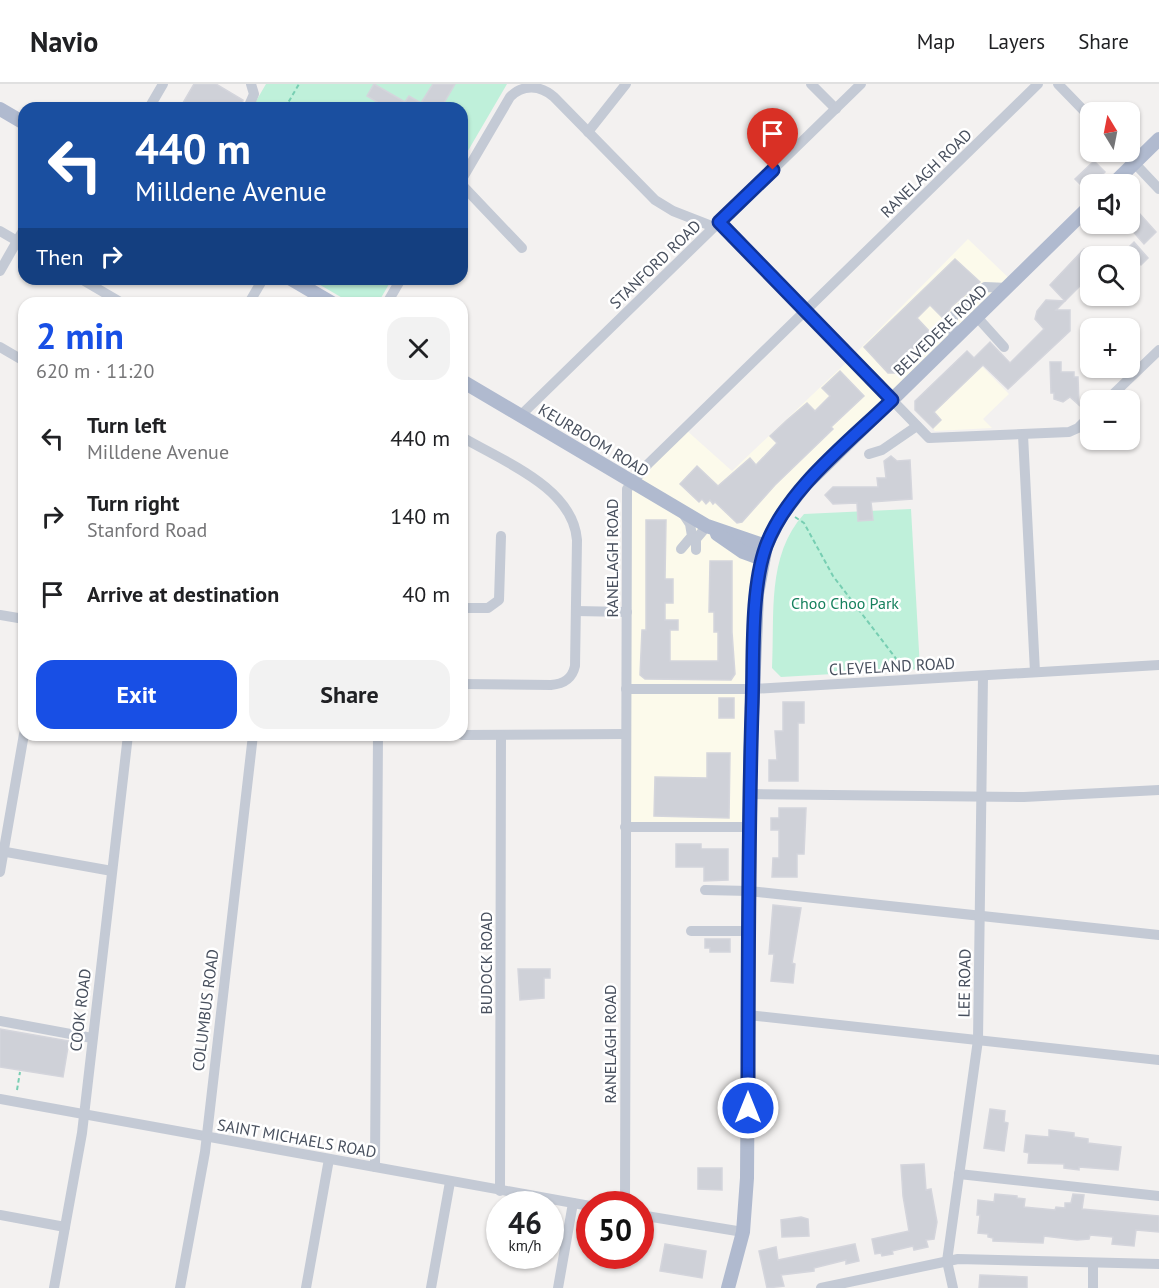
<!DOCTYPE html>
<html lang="en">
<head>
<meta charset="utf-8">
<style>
  body { margin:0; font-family:"PT Sans",sans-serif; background:#f2f2f2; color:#202124; height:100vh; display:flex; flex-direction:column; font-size:22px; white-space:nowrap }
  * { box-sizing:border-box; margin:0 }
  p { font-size:20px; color:#757577 }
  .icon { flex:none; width:33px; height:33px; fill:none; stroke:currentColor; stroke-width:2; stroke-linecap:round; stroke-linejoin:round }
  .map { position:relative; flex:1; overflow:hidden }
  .sheet { position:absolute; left:18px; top:213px; width:450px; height:444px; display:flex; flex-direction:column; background:#fff; border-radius:18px; box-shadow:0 2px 4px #0004 }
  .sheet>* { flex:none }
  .hud { position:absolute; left:18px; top:18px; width:450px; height:183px; border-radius:18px; box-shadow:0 2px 4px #0004; background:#1a4fa0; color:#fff; overflow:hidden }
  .needle { width:39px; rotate:350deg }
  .tools { position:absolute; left:1080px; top:18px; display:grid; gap:12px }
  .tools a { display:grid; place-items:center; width:60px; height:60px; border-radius:12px; background:#fff; box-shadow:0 2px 4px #0004; font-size:30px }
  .speed { position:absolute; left:486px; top:1107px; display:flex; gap:12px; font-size:30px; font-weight:700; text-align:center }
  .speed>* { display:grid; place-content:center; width:78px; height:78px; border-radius:50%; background:#fff; box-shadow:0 2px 4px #0004; line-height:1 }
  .speed small { font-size:15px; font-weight:400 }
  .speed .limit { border:9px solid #d22; background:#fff; color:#111 }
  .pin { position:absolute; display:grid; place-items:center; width:51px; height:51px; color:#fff; margin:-62px -26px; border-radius:50% 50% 50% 0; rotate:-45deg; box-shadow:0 0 6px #0007 }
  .pin .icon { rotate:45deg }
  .me { position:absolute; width:66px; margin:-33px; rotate:0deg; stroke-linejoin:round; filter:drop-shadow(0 0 4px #0008) }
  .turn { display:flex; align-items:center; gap:21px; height:126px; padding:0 18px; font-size:27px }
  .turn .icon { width:78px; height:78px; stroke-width:2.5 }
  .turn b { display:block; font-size:42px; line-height:51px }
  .then { display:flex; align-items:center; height:57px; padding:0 18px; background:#0003; gap:12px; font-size:22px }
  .round { display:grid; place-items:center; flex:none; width:63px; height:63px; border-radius:18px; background:#f2f2f2 }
  .overview { display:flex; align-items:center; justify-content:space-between; height:102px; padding:0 18px }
  h1 { font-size:36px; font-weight:800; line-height:45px; color:#184fe5 }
  .cta { display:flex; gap:12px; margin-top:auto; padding:12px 18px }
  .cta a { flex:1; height:69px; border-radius:18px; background:#184fe5; color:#fff; font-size:24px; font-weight:800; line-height:69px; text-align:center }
  .cta a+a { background:#f2f2f2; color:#202124 }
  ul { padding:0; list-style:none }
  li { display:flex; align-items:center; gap:18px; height:78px; padding:0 18px }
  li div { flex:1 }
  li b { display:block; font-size:22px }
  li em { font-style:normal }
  header { display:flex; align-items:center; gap:36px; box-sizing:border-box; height:84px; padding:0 30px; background:#fff; border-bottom:2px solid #e0e0e0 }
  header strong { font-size:28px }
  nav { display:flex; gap:33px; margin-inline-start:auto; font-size:21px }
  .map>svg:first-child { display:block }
  .commercial { fill:#fcfaeb }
  .green { fill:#bff0da }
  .building { fill:#cfd1d8; stroke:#d4d5dc; stroke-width:1.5 }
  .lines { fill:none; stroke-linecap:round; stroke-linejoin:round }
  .path { stroke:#77ceb2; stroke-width:2; stroke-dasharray:4.5 3; stroke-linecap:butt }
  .minor { stroke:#c4cad5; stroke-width:10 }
  .major { stroke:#b0bacf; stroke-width:14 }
  .route-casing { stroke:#103395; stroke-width:15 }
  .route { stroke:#184fe5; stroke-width:10 }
  .labels { text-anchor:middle; stroke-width:5; stroke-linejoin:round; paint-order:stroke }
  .street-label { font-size:16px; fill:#48505e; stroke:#fff }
  .park-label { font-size:16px; fill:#17815e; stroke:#fff }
</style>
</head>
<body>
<header>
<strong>Navio</strong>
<nav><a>Map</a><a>Layers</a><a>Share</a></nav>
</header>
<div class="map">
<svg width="1159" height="1204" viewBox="0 0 1159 1204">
  <rect width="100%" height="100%" fill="#f3f1f0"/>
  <!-- commercial -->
  <g class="commercial">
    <polygon points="968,155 1013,198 805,401 766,462 749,743 625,743 627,405 685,345 732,387 851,274"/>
    <polygon points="967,267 1009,310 983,335 992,344 935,347 915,326 915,317"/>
  </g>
  <!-- green -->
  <g class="green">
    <polygon points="266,0 507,0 462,77 462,24 252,24"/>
    <polygon points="310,195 392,195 378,219 351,219"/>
    <path d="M911,425l9,160 -139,8 -9,-9c3,-53 -6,-112 32,-154z"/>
  </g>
  <!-- building -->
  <g class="building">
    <polygon points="194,0 216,0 243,16 241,24 180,24"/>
    <polygon points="374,0 405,18 409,12 421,19 433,0 455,0 441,24 387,24 367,12"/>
    <polygon points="1094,77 1105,88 1086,106 1075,95"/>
    <polygon points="1130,119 1156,148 1144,160 1130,144"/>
    <polygon points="1134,158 1148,174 1141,181 1126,166"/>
    <polygon points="1084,165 1090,172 1090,192 1065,217 1050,201"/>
    <polygon points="955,175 980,198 951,223 944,235 930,221 917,234 931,249 927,254 929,257 897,289 888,289 864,263"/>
    <polygon points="1046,216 1065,217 1056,226 1070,226 1070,247 1008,305 983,281 934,328 941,336 933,344 915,326 915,317 967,267 974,274 990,258 1010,279 1044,245 1035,235 1037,227"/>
    <polygon points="1050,278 1061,278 1061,288 1074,288 1074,293 1078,293 1079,321 1070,313 1063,318 1054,315 1054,309 1051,309"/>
    <polygon points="840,287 864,312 831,343 833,345 775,401 742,438 737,439 715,418 713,420 710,416 706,420 702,415 699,418 680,400 697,382 718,402 750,374 756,381 777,359 770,352 787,336 807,319 815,327 830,312 822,304"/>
    <polygon points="891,372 897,377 910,376 912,415 871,418 873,436 858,437 857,419 833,420 825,411 833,403 878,403 877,394 886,394 884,377"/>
    <polygon points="646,436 666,436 665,495 673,495 673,519 665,519 665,536 678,536 678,546 670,546 670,577 718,577 718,548 714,548 714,528 709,528 710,477 732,477 732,548 735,590 731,596 645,595 640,591 642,546 646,546"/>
    <rect x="719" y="614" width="15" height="20"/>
    <polygon points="783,618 804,618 804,639 798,639 798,697 769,697 769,676 777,676 775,647 783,647"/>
    <polygon points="707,669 730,669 729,734 654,732 655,693 707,694"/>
    <polygon points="779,724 806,724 804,770 797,770 797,793 772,793 773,774 779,774 779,746 771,746 771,734 779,734"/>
    <polygon points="676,760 701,760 701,765 728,765 728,796 704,797 704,783 676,783"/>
    <polygon points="773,821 801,824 792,879 795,880 793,899 771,897 774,870 769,870"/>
    <polygon points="705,855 730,855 730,868 710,868 710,864 705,864"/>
    <polygon points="518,885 550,885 550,894 544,894 544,914 520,916"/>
    <polygon points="0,945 69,957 63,993 0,983"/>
    <polygon points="990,1025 1005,1027 1004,1038 1008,1039 1004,1067 984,1064"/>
    <polygon points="1049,1046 1074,1049 1074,1053 1088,1055 1088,1059 1121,1063 1118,1086 1079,1083 1079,1086 1064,1084 1064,1080 1028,1079 1029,1069 1024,1068 1026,1051 1049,1053"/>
    <polygon points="924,1080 926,1106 931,1105 937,1138 934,1155 926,1156 928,1163 914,1166 913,1162 892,1167 893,1170 882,1172 881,1169 875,1170 872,1155 909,1147 903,1112 901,1081"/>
    <polygon points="698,1084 722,1084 722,1106 698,1105"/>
    <polygon points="995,1110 1017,1112 1017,1114 1025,1115 1024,1123 1055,1126 1056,1123 1065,1124 1065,1119 1071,1119 1073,1110 1084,1111 1082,1125 1159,1132 1159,1148 1136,1146 1134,1162 1112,1160 1113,1153 1090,1151 1089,1155 1077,1156 1044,1152 1043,1159 993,1157 993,1154 988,1153 988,1150 978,1149 980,1131 977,1131 978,1116 994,1118"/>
    <polygon points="801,1133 808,1135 809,1152 782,1153 781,1136"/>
    <polygon points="665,1160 706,1167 702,1194 660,1187"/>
    <polygon points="855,1160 859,1177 846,1180 846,1176 814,1184 814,1187 781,1191 784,1202 767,1204 759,1167 776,1163 778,1176"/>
    <polygon points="980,1191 1027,1193 1027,1204 979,1204"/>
  </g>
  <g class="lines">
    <!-- path -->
    <g class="path">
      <polyline points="285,24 299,0"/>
      <polyline points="795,433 804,439 833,492 904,585"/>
      <polyline points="17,1006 20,988"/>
    </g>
    <!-- minor -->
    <g class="minor">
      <polyline points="811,0 836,25"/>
      <polyline points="1058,0 1090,33"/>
      <polyline points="149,24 163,0"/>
      <polyline points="248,24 254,10 251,0"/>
      <polyline points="588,48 626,0"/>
      <polyline points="1124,68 1159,105"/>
      <path d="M462,95l48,-82c13,-13 30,-12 44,0l101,103 18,11 41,16"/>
      <polyline points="462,101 522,164"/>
      <polyline points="719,138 929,354 1069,348 1078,344 1090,332"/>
      <polyline points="0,147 24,161"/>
      <polyline points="0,187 24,145"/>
      <polyline points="81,195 122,219"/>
      <polyline points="249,219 263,195"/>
      <polyline points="387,219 401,195"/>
      <polyline points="977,233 1004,263"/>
      <polyline points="954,255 952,236 956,228 985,203 1008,204"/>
      <polyline points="0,263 24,277"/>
      <polyline points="1107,316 1159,266"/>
      <polyline points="520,332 861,0"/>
      <polyline points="1023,351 1035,588"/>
      <path d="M462,353c40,24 111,50 115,103l-2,126c-3,13 -11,18 -24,19l-89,-1"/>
      <polyline points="869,370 882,366 917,342"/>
      <polyline points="681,465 692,452 690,440 682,428"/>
      <polyline points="696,466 696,455 707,442"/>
      <polyline points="462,524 488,524 499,516 501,452"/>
      <polyline points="576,527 627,528"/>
      <polyline points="0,531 24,535"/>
      <polyline points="626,605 753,605 1159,581"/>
      <polyline points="462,651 626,650"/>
      <polyline points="750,710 1024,713 1159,706"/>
      <polyline points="625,743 749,743"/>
      <polyline points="0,767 112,787"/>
      <polyline points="0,788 24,650"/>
      <polyline points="705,806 749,807 1159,851"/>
      <polyline points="691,847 749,847"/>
      <polyline points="748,931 1159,976"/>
      <polyline points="0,937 92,954"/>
      <polyline points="0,1015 590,1122"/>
      <polyline points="375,1083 378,651"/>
      <polyline points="959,1090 1159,1112"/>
      <polyline points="500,1107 501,651"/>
      <polyline points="625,1120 627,405 648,380 1038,0"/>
      <polyline points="0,1131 65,1143"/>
      <polyline points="640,1131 743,1148"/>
      <polyline points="54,1204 82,1049 128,651"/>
      <polyline points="180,1204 205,1068 253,651"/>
      <polyline points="306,1204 329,1075"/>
      <polyline points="431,1204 450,1098"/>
      <polyline points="558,1204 573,1119"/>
      <polyline points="821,1204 958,1175 1159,1180"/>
      <polyline points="953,1204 947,1177 978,956 983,592"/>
      <polyline points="1093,1204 1093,1179"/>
    </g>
    <!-- major -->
    <g class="major">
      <polyline points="0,25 24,39"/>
      <polyline points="1113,100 1159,55"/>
      <polyline points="291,195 332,219"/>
      <polyline points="462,297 707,442 766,462"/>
      <polyline points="717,450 743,468 762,475"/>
      <polyline points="728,1204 743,1148 747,1094 750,681 757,510 766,462 781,432 805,401 1090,122"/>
    </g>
  </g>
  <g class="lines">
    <!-- route casing -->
    <g class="route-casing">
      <path id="route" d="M748,1024c0,-133 0,-266 4,-399 2,-47 -2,-119 14,-163 21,-57 83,-104 126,-146l-173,-178 54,-52"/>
    </g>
    <!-- route -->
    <use href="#route" class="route"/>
  </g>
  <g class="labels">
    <!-- street labels -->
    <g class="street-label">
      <text transform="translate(926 89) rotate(-44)" y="6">RANELAGH ROAD</text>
      <text transform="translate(655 180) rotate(-44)" y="6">STANFORD ROAD</text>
      <text transform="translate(940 246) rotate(-44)" y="6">BELVEDERE ROAD</text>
      <text transform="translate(594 356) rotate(31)" y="6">KEURBOOM ROAD</text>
      <text transform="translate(612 474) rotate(-90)" y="6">RANELAGH ROAD</text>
      <text transform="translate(892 582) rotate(-3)" y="6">CLEVELAND ROAD</text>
      <text transform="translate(486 879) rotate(-90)" y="6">BUDOCK ROAD</text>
      <text transform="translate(964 899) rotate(-89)" y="6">LEE ROAD</text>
      <text transform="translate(80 926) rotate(-83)" y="6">COOK ROAD</text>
      <text transform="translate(205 926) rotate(-83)" y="6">COLUMBUS ROAD</text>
      <text transform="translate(610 960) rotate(-90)" y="6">RANELAGH ROAD</text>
      <text transform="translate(297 1054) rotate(10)" y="6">SAINT MICHAELS ROAD</text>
    </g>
    <!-- park labels -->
    <g class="park-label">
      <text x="845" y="525">Choo Choo Park</text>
    </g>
  </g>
</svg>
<div class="tools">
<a><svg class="needle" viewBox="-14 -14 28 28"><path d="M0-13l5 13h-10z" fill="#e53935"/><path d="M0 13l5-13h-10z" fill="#757577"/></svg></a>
<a><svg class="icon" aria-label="sound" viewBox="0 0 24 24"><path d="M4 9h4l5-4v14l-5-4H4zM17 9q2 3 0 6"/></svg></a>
<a><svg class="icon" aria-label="search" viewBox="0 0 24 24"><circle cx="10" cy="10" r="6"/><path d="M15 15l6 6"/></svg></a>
<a>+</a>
<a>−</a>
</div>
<div class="speed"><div>46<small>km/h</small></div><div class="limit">50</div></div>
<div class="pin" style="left:773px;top:86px;background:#d93025"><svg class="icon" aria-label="arrive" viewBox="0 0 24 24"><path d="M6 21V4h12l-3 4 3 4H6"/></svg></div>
<svg class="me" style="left:748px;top:1024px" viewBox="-20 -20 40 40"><circle r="17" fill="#184fe5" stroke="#fff" stroke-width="3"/><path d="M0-11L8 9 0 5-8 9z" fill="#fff"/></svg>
<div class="hud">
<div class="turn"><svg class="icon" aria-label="left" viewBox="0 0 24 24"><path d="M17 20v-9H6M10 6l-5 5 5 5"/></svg><div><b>440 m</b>Milldene Avenue</div></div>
<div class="then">Then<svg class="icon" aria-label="right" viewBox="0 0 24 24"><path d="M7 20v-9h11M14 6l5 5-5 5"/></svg></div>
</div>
<section class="sheet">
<div class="overview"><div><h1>2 min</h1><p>620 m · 11:20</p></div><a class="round"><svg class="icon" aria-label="close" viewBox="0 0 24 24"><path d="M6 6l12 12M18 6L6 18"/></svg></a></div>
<ul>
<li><svg class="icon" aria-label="left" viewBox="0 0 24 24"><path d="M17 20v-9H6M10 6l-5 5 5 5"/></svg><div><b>Turn left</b><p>Milldene Avenue</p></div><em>440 m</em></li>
<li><svg class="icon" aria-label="right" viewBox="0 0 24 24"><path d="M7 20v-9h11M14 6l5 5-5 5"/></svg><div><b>Turn right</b><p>Stanford Road</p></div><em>140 m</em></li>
<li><svg class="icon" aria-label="arrive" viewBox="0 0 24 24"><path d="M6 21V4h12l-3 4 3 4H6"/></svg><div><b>Arrive at destination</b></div><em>40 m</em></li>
</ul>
<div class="cta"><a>Exit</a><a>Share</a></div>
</section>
</div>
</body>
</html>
